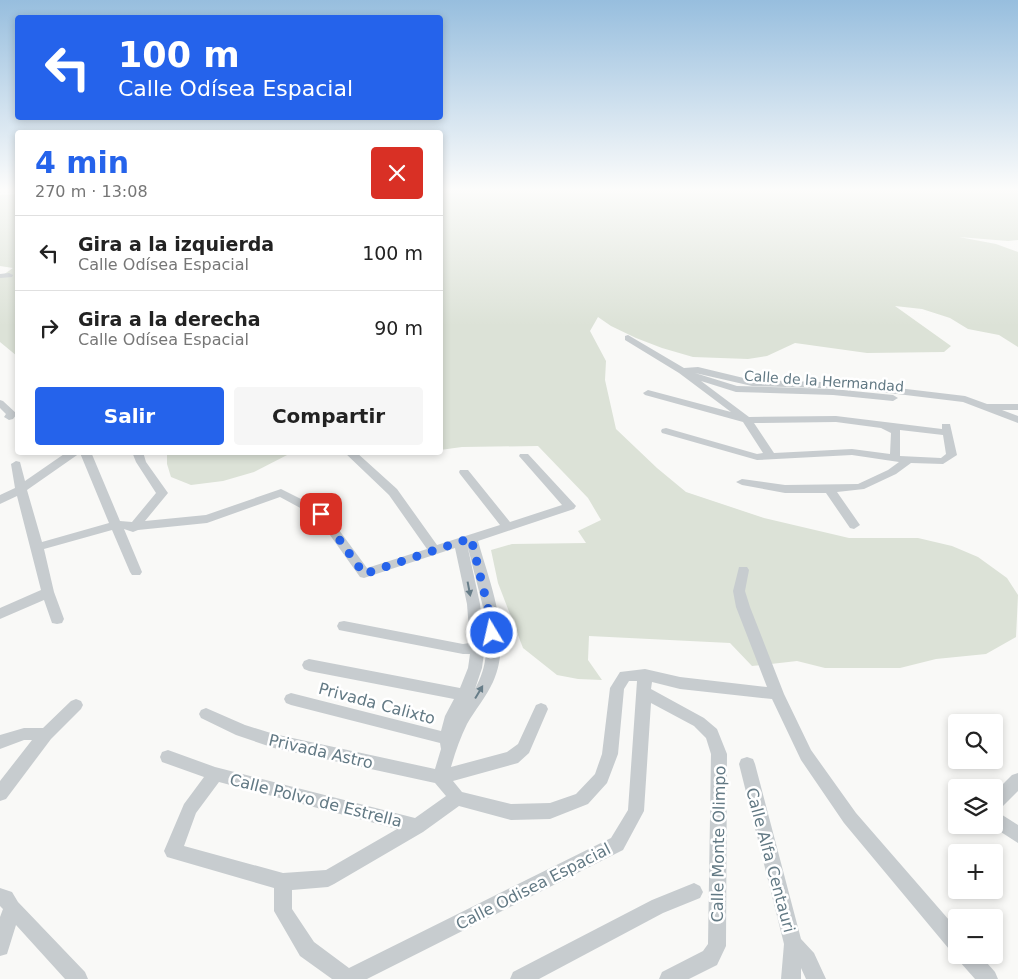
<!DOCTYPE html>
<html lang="es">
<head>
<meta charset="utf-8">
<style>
  body { margin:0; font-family:"DejaVu Sans",sans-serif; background:#f6f6f6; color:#222; height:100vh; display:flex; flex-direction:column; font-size:19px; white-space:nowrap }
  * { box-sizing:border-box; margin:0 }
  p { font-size:16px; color:#767676 }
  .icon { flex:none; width:28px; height:28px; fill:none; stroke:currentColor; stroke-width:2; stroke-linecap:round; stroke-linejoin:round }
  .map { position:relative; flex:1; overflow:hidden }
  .drawer { position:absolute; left:15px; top:130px; width:428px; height:325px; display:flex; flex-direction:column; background:#fff; border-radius:5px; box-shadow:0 2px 8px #0003 }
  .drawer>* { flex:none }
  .banner { position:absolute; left:15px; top:15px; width:428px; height:105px; border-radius:5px; box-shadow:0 2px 8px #0003; background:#2563eb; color:#fff; overflow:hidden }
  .tools { position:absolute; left:948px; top:714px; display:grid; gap:10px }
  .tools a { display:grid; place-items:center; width:55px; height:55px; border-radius:5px; background:#fff; box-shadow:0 2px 8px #0003; font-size:25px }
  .pin { position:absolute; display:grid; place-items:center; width:42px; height:42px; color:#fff; margin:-21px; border-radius:10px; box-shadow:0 2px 8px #0006 }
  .me { position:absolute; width:55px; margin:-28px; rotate:351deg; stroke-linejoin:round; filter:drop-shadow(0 0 4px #0008) }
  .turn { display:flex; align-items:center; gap:18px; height:105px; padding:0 20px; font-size:22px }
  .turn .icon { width:65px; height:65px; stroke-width:2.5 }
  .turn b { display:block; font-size:35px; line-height:42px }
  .round { display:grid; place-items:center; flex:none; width:52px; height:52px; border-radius:5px; background:#f6f6f6 }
  .summary { display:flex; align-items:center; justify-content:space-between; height:85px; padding:0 20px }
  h1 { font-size:30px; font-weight:600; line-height:38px; color:#2563eb }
  .button { display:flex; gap:10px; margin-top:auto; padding:10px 20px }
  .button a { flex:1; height:58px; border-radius:5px; background:#2563eb; color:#fff; font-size:20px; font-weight:600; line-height:58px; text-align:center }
  .button a+a { background:#f6f6f6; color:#222 }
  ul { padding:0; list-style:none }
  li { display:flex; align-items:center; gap:15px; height:75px; padding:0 20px; border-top:1px solid #e0e0e0 }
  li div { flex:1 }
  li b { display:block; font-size:19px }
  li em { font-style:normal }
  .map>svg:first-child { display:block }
  .green { fill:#dce2d7 }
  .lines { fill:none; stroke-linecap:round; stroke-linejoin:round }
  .minor { fill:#c7cccf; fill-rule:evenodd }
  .oneway { fill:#677d88 }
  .route { stroke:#2563eb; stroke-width:9; stroke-dasharray:0 16.2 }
  .labels { text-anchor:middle; stroke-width:5; stroke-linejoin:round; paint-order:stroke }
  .street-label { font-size:14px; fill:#627984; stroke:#fff }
  .near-street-label { font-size:16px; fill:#627984; stroke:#fff }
</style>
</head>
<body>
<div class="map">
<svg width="1018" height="979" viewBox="0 0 1018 979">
  <rect width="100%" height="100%" fill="#f9f9f7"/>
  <!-- green -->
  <g class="green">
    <polygon points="440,189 1018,189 1018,240 1008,241 959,237 996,244 1018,252 1018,347 999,335 968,329 950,318 922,309 895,306 951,346 944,352 867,353 795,343 767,356 748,359 693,357 662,348 636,338 611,326 598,317 590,331 606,361 605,380 616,429 657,468 686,492 764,518 849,538 918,538 952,546 978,557 1007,578 1018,595 1016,637 986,654 936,659 900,668 825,668 797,661 752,666 730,643 589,636 588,660 602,680 578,679 557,675 523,648 498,583 491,550 512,544 586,543 578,531 601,520 588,498 538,446 462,447 440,450"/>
    <polygon points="17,194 17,356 0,342 0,277 13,268 0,266 0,195"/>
    <polygon points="167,453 167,452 291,453 254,472 223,481 191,485 171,477 167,464"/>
  </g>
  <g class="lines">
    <!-- minor -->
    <g class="minor">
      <polygon points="9,273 13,275 12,277 0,278 0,274"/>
      <path d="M628,335l56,33 14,-1 54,13 104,3 109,13 22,8h31v6h-16l16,6v7l-55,-21 -107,-13 -104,-3 -57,-13 42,13 96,3 60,6 5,3 -5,3 -60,-6 -97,-3 -35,-11 48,36 87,-1 106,13v-5h8l7,31 -14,9 -32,-1 -15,11 -32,15 -27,3 23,33 -6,4 -4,-1 -24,-35h-41l-43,-8 -6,-3 6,-3 43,6 73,-1 30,-14 11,-8 -47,-7 -95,5 -95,-27 -1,-2 1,-2 4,-1 91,26 6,-1 -20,-31 -98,-27 -2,-2 5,-3 83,22 -52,-39 -54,-33v-4zM836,422l45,6 10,5 -1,21 -38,-5 -78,4 -20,-30zM900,430l43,5 3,19 -5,4 -41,-2z"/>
      <polygon points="0,400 3,401 17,414 13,419 9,420 4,417 6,414 0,408"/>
      <path d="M67,452h24l29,69 12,1 24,-29 -20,-31 -4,-10h11l3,10 22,31 -23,28 61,-6 75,-26 44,22 42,57 60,-19 -38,-54 -45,-43h12l41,37 40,56 63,-20 -40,-51 -1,-2 1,-2h8l42,52 52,-17 -43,-49 1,-2h8l48,52 -2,3 -96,32c12,43 35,97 15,141 -7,15 -18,28 -26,42 -7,14 -12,29 -16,43l56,-15 11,-8 18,-39 5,-2 5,2 2,4 -19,44 -11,10 -65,18 9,11 49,12 39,-1 26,-9 19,-20 7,-20 8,-66 10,-16 25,-3 35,8 87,10 -31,-80 -3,-16 6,-24h8l2,3 -4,21 5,16 34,87 27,56 45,63 100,115v23l-7,-2 -105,-126 -43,-63 -29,-61 -92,-10 -28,-7 -1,7 53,29 13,11 10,25 -1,192 -9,19 -28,14h-30l3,-7 41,-21 5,-7 3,-190 -5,-16 -12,-12 -43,-23 -7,108 -21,39 -256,129h-35l-32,-23 -26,-45v-23l-107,-31 -3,-6 20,-47 20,-27 -42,-15 -2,-5 2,-5 6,-2 47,17 200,51 31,-22 -11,-13 -161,-35 -38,-13 -35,-17 -2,-4 2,-4 5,-2 39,17 29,9 161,35 6,-20 -1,-6 -149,-38 -5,-2 -2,-4 2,-4 5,-2 150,38 4,-15 9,-17 -145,-28 -5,-2 -2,-4 2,-4 5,-2 151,29 8,-20 2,-14h-7l-119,-23 -5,-1 -2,-4 2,-4 5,-1 119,23 7,-1 -3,-39 -12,-56 -91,30 -4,-1 -43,-60 -37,-20 -73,26 -69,7 -5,2 -9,-3 18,43 -2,3h-8l-2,-3 -18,-42 -68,19 10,43 10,27 -2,4 -5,1 -5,-1 -8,-23 -44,19v-11l41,-18 -24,-94 -17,8v-9l15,-7 -4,-24 5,-3 4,1 5,19zM80,453l29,70 -67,19 -15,-52zM467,544l16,63 4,36h-3l-4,-39zM484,653h2c-1,13 -5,25 -11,36l7,-21zM629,681h8l-9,129 -17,28 -262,130 -35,-26 -22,-33v-19l36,-3 6,-3 89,-52 36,-26 52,14 39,-1 38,-15 19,-21 11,-29 6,-65zM219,782l178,47 -71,41 -43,3 -99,-27 12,-33z"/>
      <polygon points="76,699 81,701 83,705 81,709 51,739 6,799 0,801 0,781 32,740 24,740 0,749 0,735 24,728 43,728 71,701"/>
      <polygon points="747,757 753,759 755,764 801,939 814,953 826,979 806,979 801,968 801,979 781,979 784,944 739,764 741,759"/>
      <polygon points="1018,773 1018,791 1000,809 996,811 1018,825 1018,843 990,825 994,825 994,793 1012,775"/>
      <polygon points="694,883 700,886 703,892 700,898 663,913 539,979 510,979 513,972 652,900"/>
      <polygon points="0,888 12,892 18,902 85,972 88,979 65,979 16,925 7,954 0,956 0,917 3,909 0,906"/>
      <polygon points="958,955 980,955 995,972 998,979 975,979 960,962"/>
    </g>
  </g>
  <!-- one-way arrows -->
  <defs><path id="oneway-solid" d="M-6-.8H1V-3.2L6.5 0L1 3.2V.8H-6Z" transform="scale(1.25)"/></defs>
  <g class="oneway">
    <use href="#oneway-solid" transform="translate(469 589) rotate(79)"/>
    <use href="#oneway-solid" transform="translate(479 692) rotate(-59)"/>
  </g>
  <!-- sky -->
  <linearGradient id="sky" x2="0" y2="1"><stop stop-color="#97bede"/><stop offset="0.58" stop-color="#fcfcfb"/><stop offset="1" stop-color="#fcfcfb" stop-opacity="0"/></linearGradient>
  <rect width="1018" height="326" fill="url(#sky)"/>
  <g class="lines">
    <!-- route -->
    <polyline class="route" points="321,514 364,574 471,538 491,620 492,633"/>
  </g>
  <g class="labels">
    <!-- street labels -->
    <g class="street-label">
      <text transform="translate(824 381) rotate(4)" y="5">Calle de la Hermandad</text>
    </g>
    <!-- near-street labels -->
    <g class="near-street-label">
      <text transform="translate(377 703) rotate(15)" y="6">Privada Calixto</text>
      <text transform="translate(321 751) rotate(13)" y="6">Privada Astro</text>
      <text transform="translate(316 800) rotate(14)" y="6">Calle Polvo de Estrella</text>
      <text transform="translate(718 844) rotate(-89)" y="6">Calle Monte Olimpo</text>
      <text transform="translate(771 860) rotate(75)" y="6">Calle Alfa Centauri</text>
      <text transform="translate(533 886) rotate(-27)" y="6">Calle Odisea Espacial</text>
    </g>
  </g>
</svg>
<div class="tools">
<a><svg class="icon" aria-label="search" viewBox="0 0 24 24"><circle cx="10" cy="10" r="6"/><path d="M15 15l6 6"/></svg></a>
<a><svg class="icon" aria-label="layers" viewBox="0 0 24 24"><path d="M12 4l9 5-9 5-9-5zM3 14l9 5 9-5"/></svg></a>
<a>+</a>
<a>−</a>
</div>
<div class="pin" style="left:321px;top:514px;background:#d93025"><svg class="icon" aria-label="arrive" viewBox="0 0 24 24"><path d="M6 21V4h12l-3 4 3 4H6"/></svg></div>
<svg class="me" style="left:492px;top:633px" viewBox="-20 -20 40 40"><circle r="17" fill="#2563eb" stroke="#fff" stroke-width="3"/><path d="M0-11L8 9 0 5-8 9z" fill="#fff"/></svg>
<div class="banner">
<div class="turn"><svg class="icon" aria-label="left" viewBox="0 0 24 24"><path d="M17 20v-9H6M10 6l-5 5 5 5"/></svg><div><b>100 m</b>Calle Odísea Espacial</div></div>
</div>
<section class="drawer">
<div class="summary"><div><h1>4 min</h1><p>270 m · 13:08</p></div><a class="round" style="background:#d93025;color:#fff"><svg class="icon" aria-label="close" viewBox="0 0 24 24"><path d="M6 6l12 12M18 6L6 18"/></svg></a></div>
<ul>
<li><svg class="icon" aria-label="left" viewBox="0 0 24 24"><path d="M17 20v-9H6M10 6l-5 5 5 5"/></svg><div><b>Gira a la izquierda</b><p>Calle Odísea Espacial</p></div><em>100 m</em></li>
<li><svg class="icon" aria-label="right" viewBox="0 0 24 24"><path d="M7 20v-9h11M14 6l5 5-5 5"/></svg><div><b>Gira a la derecha</b><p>Calle Odísea Espacial</p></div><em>90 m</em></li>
</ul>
<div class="button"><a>Salir</a><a>Compartir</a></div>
</section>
</div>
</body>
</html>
